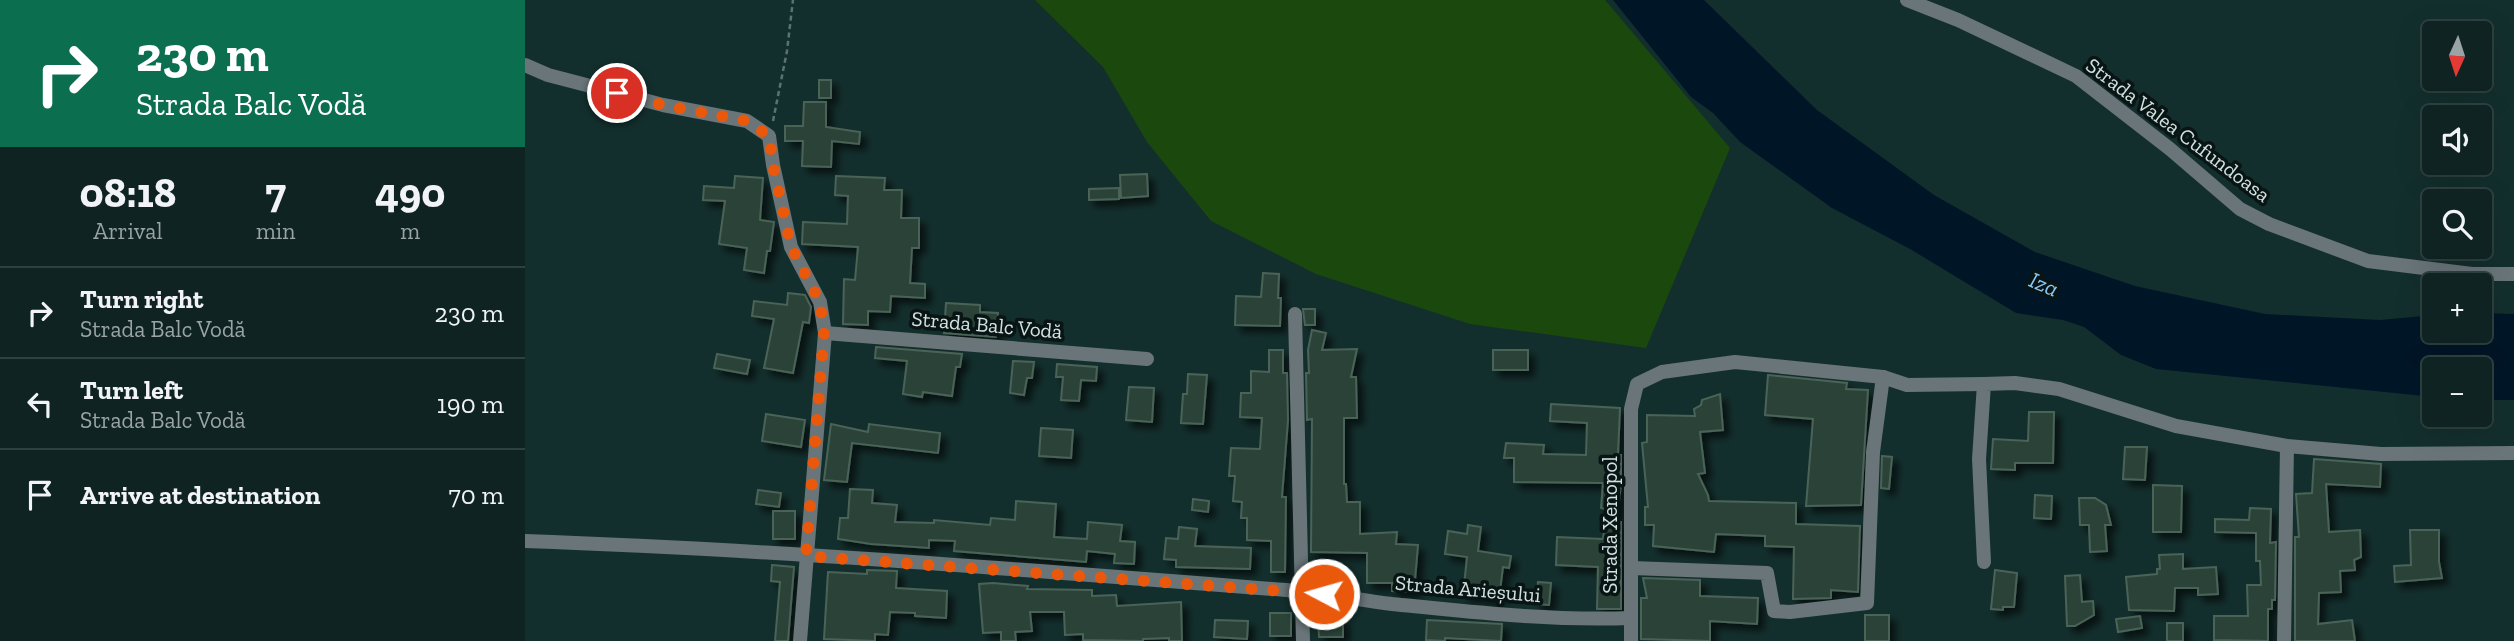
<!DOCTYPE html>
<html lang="en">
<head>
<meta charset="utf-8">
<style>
  body { margin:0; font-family:"Zilla Slab",serif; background:#172b2a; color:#f1f3f6; height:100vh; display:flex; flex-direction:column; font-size:26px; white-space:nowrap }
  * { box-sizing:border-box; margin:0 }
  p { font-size:23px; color:#9ba4a5 }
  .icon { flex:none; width:38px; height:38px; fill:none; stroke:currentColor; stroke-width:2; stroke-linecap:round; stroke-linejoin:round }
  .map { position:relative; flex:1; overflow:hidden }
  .side { display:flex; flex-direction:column; background:#0e2322; width:525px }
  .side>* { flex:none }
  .top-card { background:#0b6e4f; color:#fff; overflow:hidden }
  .needle { width:46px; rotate:183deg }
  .controls { position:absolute; left:1897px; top:21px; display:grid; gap:14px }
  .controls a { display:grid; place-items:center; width:70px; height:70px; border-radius:7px; background:#0e2322; box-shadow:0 7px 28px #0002,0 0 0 2px #2e4040; font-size:35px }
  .pin { position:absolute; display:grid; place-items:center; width:60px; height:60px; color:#fff; margin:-30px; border:4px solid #fff; border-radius:50%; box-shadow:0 2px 7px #0007 }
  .me { position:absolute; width:77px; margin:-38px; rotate:276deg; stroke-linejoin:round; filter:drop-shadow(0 0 5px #0008) }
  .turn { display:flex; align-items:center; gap:24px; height:147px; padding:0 21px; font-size:32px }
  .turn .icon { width:91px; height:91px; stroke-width:2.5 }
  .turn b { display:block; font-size:49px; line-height:60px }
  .eta { display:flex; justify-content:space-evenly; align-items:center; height:119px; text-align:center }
  .eta b { font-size:42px; font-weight:700; line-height:49px }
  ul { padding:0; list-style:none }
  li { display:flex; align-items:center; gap:21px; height:91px; padding:0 21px; border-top:2px solid #2e4040 }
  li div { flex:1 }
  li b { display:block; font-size:26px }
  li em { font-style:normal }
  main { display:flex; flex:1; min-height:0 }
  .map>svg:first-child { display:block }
  .green { fill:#1a480d }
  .water { fill:#001627 }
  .building { fill:#2b4238; stroke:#4a6357; stroke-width:2; filter:url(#shadow) }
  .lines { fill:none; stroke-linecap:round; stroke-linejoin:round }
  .path { stroke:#5b7270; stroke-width:2.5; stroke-dasharray:5 3.5; stroke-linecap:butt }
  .street { stroke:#697579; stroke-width:14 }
  .route { stroke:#ea580c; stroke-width:12; stroke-dasharray:0 21.6 }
  .labels { text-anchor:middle; stroke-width:7; stroke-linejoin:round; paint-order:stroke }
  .street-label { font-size:21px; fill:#d2e2e0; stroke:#091514 }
  .water-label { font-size:23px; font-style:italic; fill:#89c9f6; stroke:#091514 }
</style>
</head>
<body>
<main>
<section class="side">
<div class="top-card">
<div class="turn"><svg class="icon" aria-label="right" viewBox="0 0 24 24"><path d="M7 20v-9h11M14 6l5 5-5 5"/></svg><div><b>230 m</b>Strada Balc Vodă</div></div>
</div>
<div class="eta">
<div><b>08:18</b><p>Arrival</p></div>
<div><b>7</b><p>min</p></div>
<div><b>490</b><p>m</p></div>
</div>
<ul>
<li><svg class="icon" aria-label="right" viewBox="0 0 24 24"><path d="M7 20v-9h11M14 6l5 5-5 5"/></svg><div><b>Turn right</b><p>Strada Balc Vodă</p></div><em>230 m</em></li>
<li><svg class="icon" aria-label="left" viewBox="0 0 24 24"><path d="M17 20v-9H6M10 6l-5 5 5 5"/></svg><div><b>Turn left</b><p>Strada Balc Vodă</p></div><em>190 m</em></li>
<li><svg class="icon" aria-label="arrive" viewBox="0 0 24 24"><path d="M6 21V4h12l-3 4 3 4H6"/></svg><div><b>Arrive at destination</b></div><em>70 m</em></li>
</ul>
</section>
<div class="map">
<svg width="1989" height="641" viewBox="0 0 1989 641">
  <defs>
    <filter id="shadow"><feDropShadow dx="6" dy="6" stdDeviation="3.5" flood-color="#0009"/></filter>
  </defs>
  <rect width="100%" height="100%" fill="#132f2d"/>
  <!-- green -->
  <polygon class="green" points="510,0 1080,0 1205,148 1121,348 945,324 791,274 686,221 622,142 578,67"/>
  <!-- water -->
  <polygon class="water" points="1088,0 1179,0 1292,110 1409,195 1510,252 1610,286 1740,314 1855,320 1909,315 1909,331 1955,331 1955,313 1989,314 1989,400 1955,400 1955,369 1909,369 1909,397 1631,369 1596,355 1559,327 1538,320 1491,313 1385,249 1307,208 1215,142 1188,113 1166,97"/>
  <!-- building -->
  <g class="building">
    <rect x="294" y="80" width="12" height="18"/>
    <polygon points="279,102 301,102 301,127 335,132 334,144 307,141 306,167 277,166 278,141 260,141 260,126 278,126"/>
    <polygon points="622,174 623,196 596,198 595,175"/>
    <polygon points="210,176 238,178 235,220 249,222 245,251 242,251 239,273 219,270 222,248 194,244 200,201 178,200 179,186 209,188"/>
    <polygon points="311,176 360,178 359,190 377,190 376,218 394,218 394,248 387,248 385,283 400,284 400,298 366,296 365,312 343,311 343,325 318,324 319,279 330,280 333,247 277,244 278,222 322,224 323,196 310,195"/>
    <polygon points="594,188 594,199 564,200 564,189"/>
    <polygon points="738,273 754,274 753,298 756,298 755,326 710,325 711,296 736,297"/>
    <polygon points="263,293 280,295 286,307 284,323 278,322 268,373 239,368 249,319 227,316 229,301 262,305"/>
    <polygon points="421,303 455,305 455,312 473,313 471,337 419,333"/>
    <polygon points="778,309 790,309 790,325 780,325"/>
    <polygon points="787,330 801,333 797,350 832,349 826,377 831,377 832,418 819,418 819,484 821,484 822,502 835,502 835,534 872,532 871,544 893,545 889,592 867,591 867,583 842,583 842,553 786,552 787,419 782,420 781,373 784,373 783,350"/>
    <polygon points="351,347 437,354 435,367 431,367 427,396 398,392 397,397 378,394 382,361 350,358"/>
    <polygon points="744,350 758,350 758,373 762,373 763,420 757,497 761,497 760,572 746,572 746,541 722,540 722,518 716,518 717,502 708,501 710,476 704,476 706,448 735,449 737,418 715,417 716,393 726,393 726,371 744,372"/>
    <rect x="968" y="350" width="35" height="20"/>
    <polygon points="192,354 225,360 222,374 189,368"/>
    <polygon points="488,361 509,362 507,378 502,378 499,395 485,393"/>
    <polygon points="532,364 572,367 571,381 556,380 554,401 536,400 538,377 531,377"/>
    <polygon points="663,374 682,375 678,424 656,423 658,394 662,394"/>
    <polygon points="1243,375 1322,383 1321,389 1343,390 1336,505 1281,506 1288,419 1240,415"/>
    <polygon points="604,387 629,388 627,422 601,420"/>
    <polygon points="1195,394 1198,430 1175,432 1180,473 1173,474 1183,495 1184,501 1271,503 1271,524 1335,526 1333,592 1306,590 1306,598 1268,599 1269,547 1240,546 1240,536 1191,534 1189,552 1128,546 1129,525 1120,525 1120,507 1123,507 1117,443 1122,442 1122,415 1170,416 1169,409 1176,405 1177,400"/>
    <polygon points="1026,404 1095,408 1093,455 1096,455 1096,483 1092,521 1096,522 1096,609 1072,609 1073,567 1031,565 1032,537 1078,539 1081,509 1076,508 1078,483 989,482 989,458 979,458 981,443 1019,445 1018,454 1061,455 1062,423 1025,421"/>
    <polygon points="1504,412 1529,412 1528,463 1490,463 1490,470 1466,469 1468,439 1503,441"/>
    <polygon points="241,414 280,420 276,447 237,441"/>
    <polygon points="306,424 343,432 344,424 415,433 413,453 327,443 322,482 299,480"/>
    <polygon points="516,428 548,430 546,458 514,456"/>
    <polygon points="1600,447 1622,447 1620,480 1598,479"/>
    <polygon points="1357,456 1367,457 1364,489 1356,488"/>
    <polygon points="1789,459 1856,464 1855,487 1801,484 1804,532 1835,530 1836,557 1829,560 1830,570 1815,571 1816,592 1794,593 1793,624 1827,620 1830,641 1770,641 1770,537 1774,537 1771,494 1787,493"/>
    <polygon points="1628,485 1657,486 1656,532 1628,532"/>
    <polygon points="325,489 348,490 347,503 372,505 370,522 409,523 409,520 465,525 466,518 490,520 491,501 531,504 529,537 562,539 563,522 597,525 595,541 610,542 609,564 589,563 590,554 562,551 561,562 429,551 430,541 404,540 404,548 346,544 313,539 315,518 323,518"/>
    <polygon points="233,490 256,493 254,507 231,504"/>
    <polygon points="1510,495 1527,496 1526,519 1509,518"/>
    <polygon points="1554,498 1570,498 1581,505 1586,525 1580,525 1582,551 1565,552 1564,525 1555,525"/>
    <polygon points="668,499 684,501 683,512 667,510"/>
    <polygon points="1725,508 1746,509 1745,543 1751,542 1750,600 1747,600 1747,609 1743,609 1743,641 1689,640 1689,616 1723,616 1722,585 1736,585 1735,561 1731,561 1731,533 1690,532 1690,519 1724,520"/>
    <rect x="248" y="511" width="22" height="28"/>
    <polygon points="943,525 956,527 953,551 986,556 984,568 978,567 974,599 938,595 942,557 920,554 923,531 942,534"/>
    <polygon points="654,527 672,529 670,546 726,548 725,569 651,567 651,560 639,559 641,538 653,539"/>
    <polygon points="1885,530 1914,530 1914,562 1917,578 1870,582 1869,566 1886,565"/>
    <polygon points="1658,554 1658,569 1691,567 1693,594 1673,595 1673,588 1650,588 1649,611 1604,610 1601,577 1632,574 1632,569 1635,569 1634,555"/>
    <polygon points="247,565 269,567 263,641 250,641 255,582 246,581"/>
    <polygon points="342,570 372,571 371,588 422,591 421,618 390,616 390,613 365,612 363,635 350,634 350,641 299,639 303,572 342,574"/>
    <polygon points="1470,570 1492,573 1489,607 1478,607 1478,610 1466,609"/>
    <polygon points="1555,575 1557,602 1568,601 1569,615 1550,626 1542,626 1540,576"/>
    <polygon points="1118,578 1175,580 1175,596 1233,598 1232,624 1185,621 1185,641 1116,639 1116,598 1122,598"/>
    <polygon points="1013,582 1026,583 1024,605 1011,604"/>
    <polygon points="468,583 503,586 502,589 567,590 567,596 591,595 592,606 656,602 657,641 644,641 644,638 618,639 618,641 558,640 558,634 540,635 539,612 505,612 507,631 490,632 491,641 476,641 476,632 458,633 454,584"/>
    <rect x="745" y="613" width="21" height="23"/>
    <rect x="1340" y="615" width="24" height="26"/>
    <polygon points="1615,616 1617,628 1593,632 1591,619"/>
    <polygon points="793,619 818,619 818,637 794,637"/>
    <polygon points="690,620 723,621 722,639 689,637"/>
    <polygon points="902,620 977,624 976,641 920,638 920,641 901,640"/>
    <rect x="1642" y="623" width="16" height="18"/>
  </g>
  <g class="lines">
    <!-- path -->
    <polyline class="path" points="248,121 262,51 268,0"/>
    <!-- street -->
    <g class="street">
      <polyline points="1382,0 1433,20 1551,76 1645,149 1715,209 1744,224 1843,261 1947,274 1989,274"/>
      <polyline points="0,65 23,75 138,105 222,121 244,136 248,165 266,247 295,302 300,333 275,641"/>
      <polyline points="770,314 778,641"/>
      <polyline points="300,333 622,359"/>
      <path d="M0,541c258,9 516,30 773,50 31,3 62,9 94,13 78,8 159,17 238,14"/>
      <polyline points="1459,562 1454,459 1459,384 1490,383 1534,389 1651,426 1762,446 1856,454 1989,453"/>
      <polyline points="1107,568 1242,573 1249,611 1265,612 1342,603 1348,452 1358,377"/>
      <polyline points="1106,641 1106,409 1112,384 1137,372 1210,362 1358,377 1382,385 1459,384"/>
      <polyline points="1759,641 1762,446"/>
    </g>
  </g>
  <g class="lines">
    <!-- route -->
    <polyline class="route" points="92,93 138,105 222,121 244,136 248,165 266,247 295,302 299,333 281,556 799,594"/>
  </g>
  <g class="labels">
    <!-- street labels -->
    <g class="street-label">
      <text transform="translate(1653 130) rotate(37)" y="7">Strada Valea Cufundoasa</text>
      <text transform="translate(462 325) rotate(5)" y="7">Strada Balc Vodă</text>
      <text transform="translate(1085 525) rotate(-90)" y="7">Strada Xenopol</text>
      <text transform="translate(943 589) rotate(5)" y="7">Strada Arieșului</text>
    </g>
    <!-- water labels -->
    <g class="water-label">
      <text transform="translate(1519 284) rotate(23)" y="8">Iza</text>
    </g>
  </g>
</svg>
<div class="controls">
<a><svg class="needle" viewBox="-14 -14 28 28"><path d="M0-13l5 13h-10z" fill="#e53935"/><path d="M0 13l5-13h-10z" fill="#9ba4a5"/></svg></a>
<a><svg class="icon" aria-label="sound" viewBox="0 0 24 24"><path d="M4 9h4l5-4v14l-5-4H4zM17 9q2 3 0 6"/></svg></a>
<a><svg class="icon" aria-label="search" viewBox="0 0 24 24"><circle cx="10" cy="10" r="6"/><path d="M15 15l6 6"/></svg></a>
<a>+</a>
<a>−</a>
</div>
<div class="pin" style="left:92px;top:93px;background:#d93025"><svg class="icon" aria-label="arrive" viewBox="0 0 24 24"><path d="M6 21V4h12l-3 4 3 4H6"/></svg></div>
<svg class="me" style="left:799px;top:594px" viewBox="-20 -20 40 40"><circle r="17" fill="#ea580c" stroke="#fff" stroke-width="3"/><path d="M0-11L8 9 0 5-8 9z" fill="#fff"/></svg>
</div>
</main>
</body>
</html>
